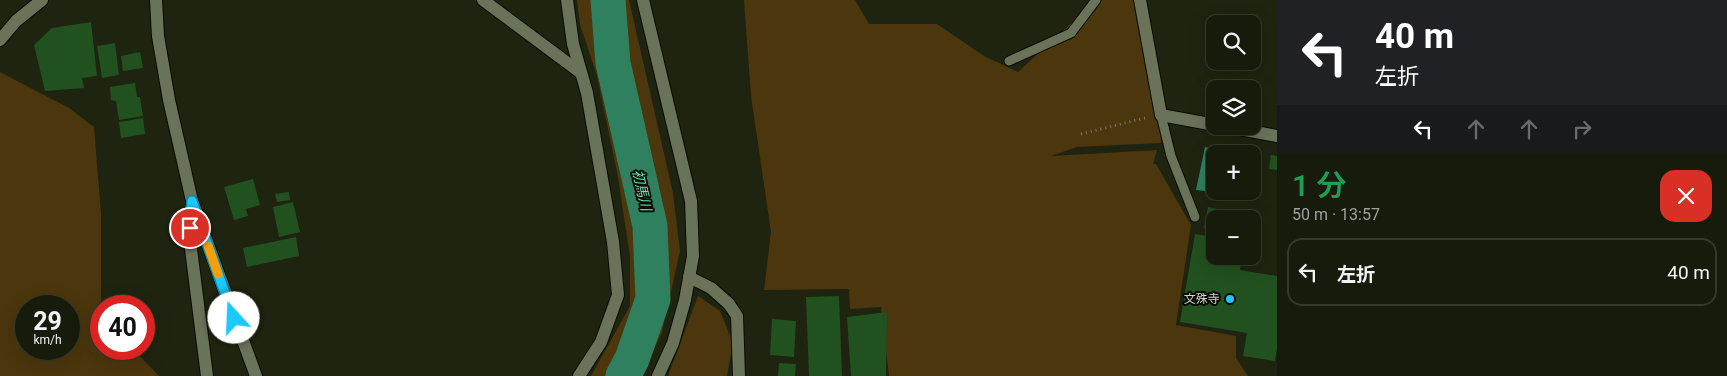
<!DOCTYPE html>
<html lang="ja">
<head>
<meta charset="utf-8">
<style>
  body { margin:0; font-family:Roboto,"Noto Sans JP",sans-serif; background:#232819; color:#f1f3f6; height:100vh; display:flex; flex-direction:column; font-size:19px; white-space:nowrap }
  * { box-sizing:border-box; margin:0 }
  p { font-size:16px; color:#9ea19d }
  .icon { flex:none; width:28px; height:28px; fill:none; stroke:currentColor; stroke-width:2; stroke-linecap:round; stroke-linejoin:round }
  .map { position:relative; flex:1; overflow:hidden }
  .drawer { display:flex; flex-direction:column; background:#161b0b; width:450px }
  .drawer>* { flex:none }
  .banner { background:#202124; color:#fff; overflow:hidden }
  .controls { position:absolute; left:1206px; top:15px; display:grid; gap:10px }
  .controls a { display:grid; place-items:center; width:55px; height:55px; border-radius:10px; background:#161b0b; box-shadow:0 5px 20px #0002,0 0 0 1px #35392c; font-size:25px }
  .speed { position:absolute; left:15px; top:295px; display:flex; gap:10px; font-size:25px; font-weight:700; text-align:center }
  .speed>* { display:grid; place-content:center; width:65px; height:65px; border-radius:50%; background:#161b0b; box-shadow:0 5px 20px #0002,0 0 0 1px #35392c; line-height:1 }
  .speed small { font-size:12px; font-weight:400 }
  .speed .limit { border:8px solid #d22; background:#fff; color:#111 }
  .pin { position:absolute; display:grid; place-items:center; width:42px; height:42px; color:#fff; margin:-21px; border:2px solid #fff; border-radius:50%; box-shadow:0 1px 5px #0007 }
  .me { position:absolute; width:55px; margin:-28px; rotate:340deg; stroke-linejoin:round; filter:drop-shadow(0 0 4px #0008) }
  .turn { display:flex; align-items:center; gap:18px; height:105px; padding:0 15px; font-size:22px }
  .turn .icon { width:65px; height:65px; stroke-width:2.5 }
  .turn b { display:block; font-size:35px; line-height:42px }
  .lanes { display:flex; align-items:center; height:48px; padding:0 15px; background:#0003; justify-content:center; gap:25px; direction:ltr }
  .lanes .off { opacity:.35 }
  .round { display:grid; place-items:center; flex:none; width:52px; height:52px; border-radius:15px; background:#232819 }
  .head { display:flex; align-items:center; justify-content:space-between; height:85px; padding:0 15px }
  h1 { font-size:30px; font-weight:600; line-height:38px; color:#1e9e55 }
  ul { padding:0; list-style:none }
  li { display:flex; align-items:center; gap:15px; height:68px; margin:0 10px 8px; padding:0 5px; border:2px solid #35392c; border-radius:15px }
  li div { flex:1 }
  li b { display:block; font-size:19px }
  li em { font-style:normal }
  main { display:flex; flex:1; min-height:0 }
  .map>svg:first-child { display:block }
  .green { fill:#4b360d; fill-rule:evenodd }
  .water { fill:#2e805e }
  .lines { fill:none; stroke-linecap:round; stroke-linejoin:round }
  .river { stroke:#2e805e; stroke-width:35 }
  .building { fill:#21511e }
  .service-casing { stroke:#080d00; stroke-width:11 }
  .minor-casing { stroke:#080d00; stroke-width:14 }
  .tertiary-casing { stroke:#080d00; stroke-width:14 }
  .path { stroke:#777c6b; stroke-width:3; stroke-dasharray:1 4; stroke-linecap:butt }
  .service { stroke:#6b725a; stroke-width:9 }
  .minor { stroke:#6b725a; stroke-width:12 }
  .tertiary { stroke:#6b725a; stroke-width:12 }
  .route-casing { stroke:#1283a4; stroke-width:12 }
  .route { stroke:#1cc9fc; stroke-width:9 }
  .slow { stroke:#f59e0b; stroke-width:9 }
  .poi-dot { fill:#1cc9fc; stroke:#090c04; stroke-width:2 }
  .labels { text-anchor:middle; stroke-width:4; stroke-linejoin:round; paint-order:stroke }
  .poi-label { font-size:12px; fill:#d0d4c7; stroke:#090c04; text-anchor:end }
  .water-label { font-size:14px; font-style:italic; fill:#6dddac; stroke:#090c04 }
</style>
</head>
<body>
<main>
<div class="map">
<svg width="1277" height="376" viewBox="0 0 1277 376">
  <rect width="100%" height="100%" fill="#1e240f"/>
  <!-- green -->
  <g class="green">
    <polygon points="577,0 629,0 673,193 680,251 662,332 642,376 591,376 630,306 630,257 618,177 597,76 580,24"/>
    <polygon points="744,0 855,0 869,24 937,24 984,56 1018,72 1096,0 1139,0 1160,101 1161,143 1077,147 1051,156 1157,150 1153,164 1156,164 1191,225 1176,325 1236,336 1236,358 1248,376 889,376 881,307 850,309 849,289 764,290 771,232 751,96"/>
    <path d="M0,72l69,36 25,19 7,87v135h32l26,27h-159zM69,306v43h-43v-43z"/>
    <polygon points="698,296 720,311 733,343 727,376 668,376"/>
  </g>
  <!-- water -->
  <polygon class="water" points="1205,147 1234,154 1215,154 1215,191 1241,191 1240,195 1196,190"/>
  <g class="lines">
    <!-- river -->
    <polyline class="river" points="608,0 613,63 650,226 653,299 632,359 623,376"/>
  </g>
  <!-- building -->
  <g class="building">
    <polygon points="91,22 97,76 82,78 84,88 45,91 34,45 52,28"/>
    <polygon points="115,43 119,75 102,78 97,46"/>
    <polygon points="140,52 143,68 123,71 121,56"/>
    <polygon points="135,83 137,97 140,97 143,116 119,120 116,101 111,100 110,87"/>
    <polygon points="143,118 145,134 121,138 119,122"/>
    <polygon points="1271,155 1277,156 1277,170 1269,169"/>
    <polygon points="253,179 260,205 246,209 248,216 234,220 224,187"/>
    <polygon points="289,192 290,200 277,202 275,194"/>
    <polygon points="293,202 300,232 279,237 273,207"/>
    <polygon points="1208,207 1236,213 1235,219 1215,219 1215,230 1204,228"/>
    <polygon points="1195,234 1215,237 1215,256 1242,256 1240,270 1277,276 1277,348 1275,361 1243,356 1247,333 1180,322"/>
    <polygon points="296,237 299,256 247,267 243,248"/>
    <polygon points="839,296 842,376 809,376 806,297"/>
    <polygon points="887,312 886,376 851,376 847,317"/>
    <polygon points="772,319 796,321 794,357 770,355"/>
    <polygon points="779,363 796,364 795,376 778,376"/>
  </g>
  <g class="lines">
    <!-- service casing -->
    <g class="service-casing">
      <g id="service">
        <polyline points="1009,61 1071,33 1096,0"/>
        <polyline points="1161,115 1171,156 1195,217"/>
      </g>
    </g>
    <!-- minor casing -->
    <g class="minor-casing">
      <g id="minor">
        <polyline points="483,0 581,73"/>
        <polyline points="567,0 573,44 587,93 613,242 618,295 601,342 579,376"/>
        <polyline points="643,0 691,201 693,256 685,300 673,343 658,376"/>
        <polyline points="1140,0 1161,115 1215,125"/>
        <polyline points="0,40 16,21 42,0"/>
        <polyline points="1224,126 1277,136"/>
        <polyline points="192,201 190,241 207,376"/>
        <polyline points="689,277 711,288 729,304 737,316 739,376"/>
      </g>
    </g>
    <!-- tertiary casing -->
    <g class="tertiary-casing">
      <polyline id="tertiary" points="156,0 158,36 169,100 192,201 256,376"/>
    </g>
    <!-- path -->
    <polyline class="path" points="1081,134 1145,118"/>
    <!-- service -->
    <use href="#service" class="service"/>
    <!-- minor -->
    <use href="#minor" class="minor"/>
    <!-- tertiary -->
    <use href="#tertiary" class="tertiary"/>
  </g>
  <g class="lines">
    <!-- route casing -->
    <g class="route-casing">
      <polyline id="route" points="190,228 192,201 234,318"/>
    </g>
    <!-- route -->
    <use href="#route" class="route"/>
    <!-- slow -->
    <polyline class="slow" points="208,246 218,274"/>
  </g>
  <!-- markers -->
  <circle class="poi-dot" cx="1230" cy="299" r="5"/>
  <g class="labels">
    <!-- poi labels -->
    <g class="poi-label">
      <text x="1220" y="303">文殊寺</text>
    </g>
    <!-- water labels -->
    <g class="water-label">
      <text transform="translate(642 190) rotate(77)" y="5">初馬川</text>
    </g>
  </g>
</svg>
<div class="controls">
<a><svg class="icon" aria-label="search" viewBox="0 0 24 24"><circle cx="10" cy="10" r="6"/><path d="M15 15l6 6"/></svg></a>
<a><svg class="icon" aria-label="layers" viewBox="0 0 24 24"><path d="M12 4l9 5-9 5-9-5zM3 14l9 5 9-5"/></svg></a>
<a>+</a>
<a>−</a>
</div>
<div class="speed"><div>29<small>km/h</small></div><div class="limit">40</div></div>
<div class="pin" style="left:190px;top:228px;background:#d93025"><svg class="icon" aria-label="arrive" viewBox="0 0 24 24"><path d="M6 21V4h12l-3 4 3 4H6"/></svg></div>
<svg class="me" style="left:234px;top:318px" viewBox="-20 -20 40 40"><circle r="19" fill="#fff"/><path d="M0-13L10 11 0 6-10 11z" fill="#1cc9fc"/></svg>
</div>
<section class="drawer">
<div class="banner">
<div class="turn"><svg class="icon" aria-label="left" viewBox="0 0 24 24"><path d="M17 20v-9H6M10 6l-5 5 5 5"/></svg><div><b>40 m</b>左折</div></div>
<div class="lanes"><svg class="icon" aria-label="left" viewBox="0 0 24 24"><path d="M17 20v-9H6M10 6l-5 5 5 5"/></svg><svg class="icon off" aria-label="ahead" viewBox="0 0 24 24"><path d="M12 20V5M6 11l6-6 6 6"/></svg><svg class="icon off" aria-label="ahead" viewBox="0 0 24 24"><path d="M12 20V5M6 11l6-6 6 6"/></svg><svg class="icon off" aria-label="right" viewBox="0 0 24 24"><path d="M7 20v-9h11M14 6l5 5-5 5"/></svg></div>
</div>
<div class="head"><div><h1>1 分</h1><p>50 m · 13:57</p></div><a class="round" style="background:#d93025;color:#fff"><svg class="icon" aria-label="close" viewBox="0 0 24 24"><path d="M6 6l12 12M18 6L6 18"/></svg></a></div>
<ul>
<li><svg class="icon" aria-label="left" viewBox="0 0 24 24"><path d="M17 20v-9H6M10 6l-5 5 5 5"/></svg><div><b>左折</b></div><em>40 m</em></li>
</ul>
</section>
</main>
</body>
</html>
